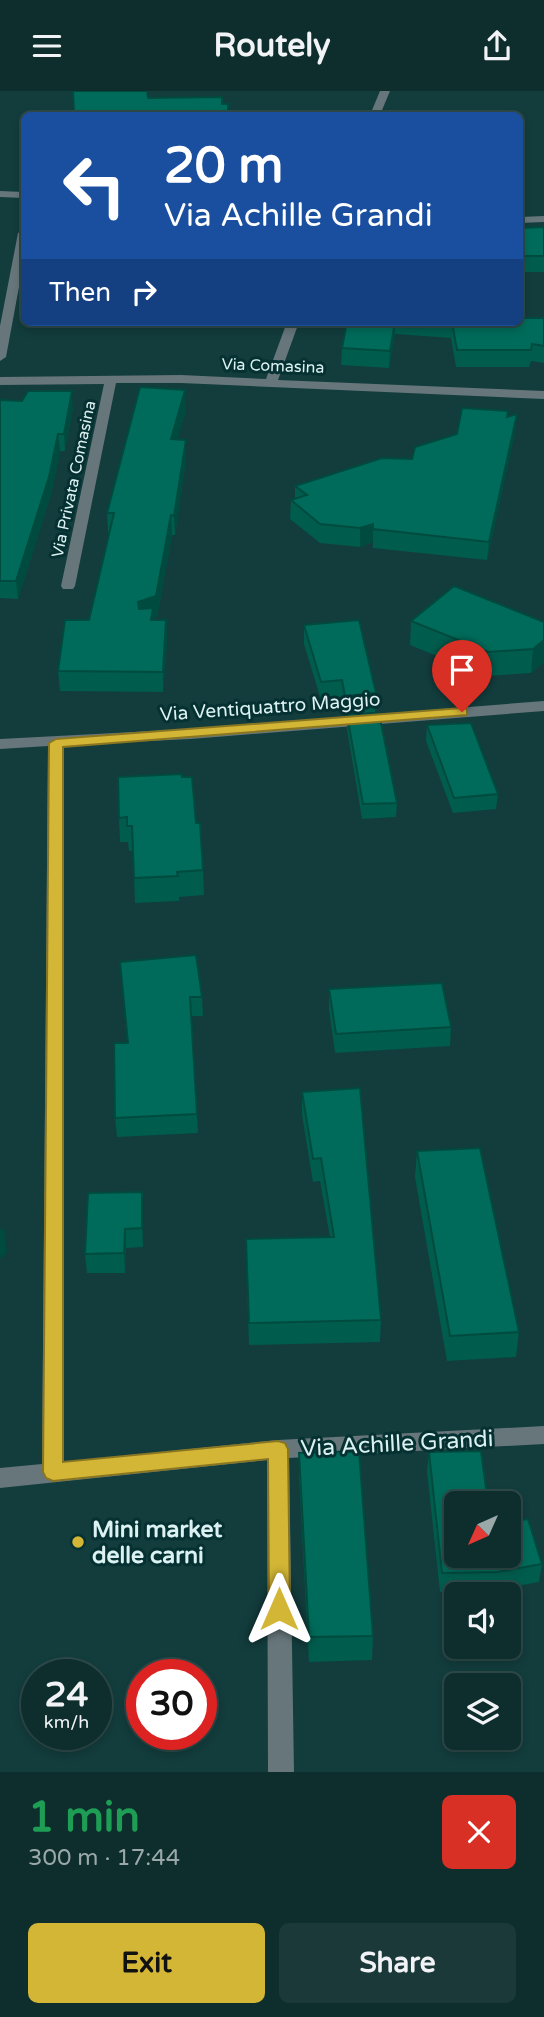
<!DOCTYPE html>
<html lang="en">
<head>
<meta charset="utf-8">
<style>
  body { margin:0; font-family:"Varela Round",sans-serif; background:#1c3939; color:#f1f3f6; height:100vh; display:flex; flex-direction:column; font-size:26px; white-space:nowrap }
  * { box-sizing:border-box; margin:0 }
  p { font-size:23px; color:#9ba8aa }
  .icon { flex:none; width:38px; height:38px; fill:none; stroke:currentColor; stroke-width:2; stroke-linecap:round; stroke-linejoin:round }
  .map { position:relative; height:1681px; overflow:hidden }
  .drawer { display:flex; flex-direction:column; background:#0e2d2d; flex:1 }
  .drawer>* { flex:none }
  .top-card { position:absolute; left:21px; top:21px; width:502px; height:214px; border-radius:10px; box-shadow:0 4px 10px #0003,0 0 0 2px #2e4949; background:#1a4fa0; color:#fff; overflow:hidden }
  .needle { width:46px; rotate:225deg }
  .buttons { position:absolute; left:444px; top:1400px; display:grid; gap:14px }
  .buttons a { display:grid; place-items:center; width:77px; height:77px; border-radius:10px; background:#0e2d2d; box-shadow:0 4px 10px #0003,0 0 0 2px #2e4949; font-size:35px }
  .speed { position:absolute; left:21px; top:1568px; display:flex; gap:14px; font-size:35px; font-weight:700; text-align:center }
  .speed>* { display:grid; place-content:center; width:91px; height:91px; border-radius:50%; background:#0e2d2d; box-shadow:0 4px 10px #0003,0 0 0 2px #2e4949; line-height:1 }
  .speed small { font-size:18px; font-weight:400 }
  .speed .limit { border:10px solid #d22; background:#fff; color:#111 }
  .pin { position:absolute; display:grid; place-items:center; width:60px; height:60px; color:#fff; margin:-72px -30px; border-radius:50% 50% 50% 0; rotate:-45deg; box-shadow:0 0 7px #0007 }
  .pin .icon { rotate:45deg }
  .me { position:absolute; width:77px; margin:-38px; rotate:0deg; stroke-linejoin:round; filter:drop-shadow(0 0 5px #0008) }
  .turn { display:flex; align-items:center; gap:24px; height:147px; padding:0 28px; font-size:32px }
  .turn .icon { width:91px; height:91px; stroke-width:2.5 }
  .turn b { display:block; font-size:49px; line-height:60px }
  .then { display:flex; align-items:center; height:66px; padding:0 28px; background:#0003; gap:14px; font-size:26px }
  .round { display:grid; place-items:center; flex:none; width:74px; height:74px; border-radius:10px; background:#1c3939 }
  .summary { display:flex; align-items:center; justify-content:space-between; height:119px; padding:0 28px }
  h1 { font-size:42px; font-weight:800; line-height:52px; color:#1e9e55 }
  .button { display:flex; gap:14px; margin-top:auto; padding:14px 28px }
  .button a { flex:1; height:80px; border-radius:10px; background:#d3b635; color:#111; font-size:28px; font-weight:800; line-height:80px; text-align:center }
  .button a+a { background:#1c3939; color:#f1f3f6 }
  header { display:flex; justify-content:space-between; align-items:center; height:91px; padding:0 28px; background:#0e2d2d; font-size:32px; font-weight:800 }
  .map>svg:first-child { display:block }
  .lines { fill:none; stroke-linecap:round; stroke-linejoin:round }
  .minor { fill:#66767a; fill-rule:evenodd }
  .wall { fill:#005c4d }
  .shaded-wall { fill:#004b3f }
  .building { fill:#006b5a; stroke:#004b3f; stroke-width:2 }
  .route { fill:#d3b635; stroke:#897622; stroke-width:2 }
  .poi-dot { fill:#d3b635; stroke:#063132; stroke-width:2.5 }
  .labels { text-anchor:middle; stroke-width:6; stroke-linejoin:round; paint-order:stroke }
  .far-street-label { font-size:16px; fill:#dcf1f1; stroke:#063132 }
  .street-label { font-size:19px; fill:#dcf1f1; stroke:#063132 }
  .near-street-label { font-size:23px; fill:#dcf1f1; stroke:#063132 }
  .near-poi-label { font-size:23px; font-weight:bold; fill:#dcf1f1; stroke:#063132; text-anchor:start }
</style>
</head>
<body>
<header><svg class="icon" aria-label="menu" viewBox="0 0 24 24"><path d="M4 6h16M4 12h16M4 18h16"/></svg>Routely<svg class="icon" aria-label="share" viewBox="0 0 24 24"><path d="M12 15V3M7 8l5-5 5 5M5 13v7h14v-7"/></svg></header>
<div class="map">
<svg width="544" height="1681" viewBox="0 0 544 1681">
  <rect width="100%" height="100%" fill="#133c3c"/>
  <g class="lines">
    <!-- minor -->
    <g class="minor">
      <polygon points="380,0 390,0 380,24 370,24"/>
      <polygon points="0,100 24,101 24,107 0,106"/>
      <polygon points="544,125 544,131 520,132 520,126"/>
      <polygon points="24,139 24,169 6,266 0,270 0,235 18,142"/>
      <polygon points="287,231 299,231 278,289 544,300 544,308 181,292 116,292 75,495 73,498 63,498 61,495 104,293 0,294 0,286 181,284 266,288"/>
      <polygon points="544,610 544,620 191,648 64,654 64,1371 278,1349 544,1335 544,1353 289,1367 294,1681 268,1681 267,1369 0,1397 0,1377 42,1373 48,655 0,658 0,648 191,638"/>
    </g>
  </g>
  <!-- wall -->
  <g class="wall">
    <polygon points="544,136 544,181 520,181 520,137"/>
    <polygon points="544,227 544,272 531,270 529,276 456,276 451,247 395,243 389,277 341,274 342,257 347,231 520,231"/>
    <polygon points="0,309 73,317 65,360 60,360 51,403 18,508 0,507"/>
    <polygon points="186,318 177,349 186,349 186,368 175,444 172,444 157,526 154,526 154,529 166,529 167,550 163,601 60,600 58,580 89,529 109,442 108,442 107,422"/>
    <polygon points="517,323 515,341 487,469 373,457 373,451 360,456 320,452 290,428 291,409 295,408 295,395 412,368"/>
    <polygon points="411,530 544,531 544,571 531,582 486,585 410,554"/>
    <polygon points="304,534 376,602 375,621 344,623 341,607 321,609 304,553"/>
    <polygon points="347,624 397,712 396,726 362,728 347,638"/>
    <polygon points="427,634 498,703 496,718 453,722 426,650"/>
    <polygon points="182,686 196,732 203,779 204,804 179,806 179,810 135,812 133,760 129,760 128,751 120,751 119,727"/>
    <polygon points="120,871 202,906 203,925 191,925 198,1042 117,1046 115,1027 127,952"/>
    <polygon points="329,898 451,936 450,955 335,962 329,918"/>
    <polygon points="302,1001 381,1229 380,1251 249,1254 246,1171 330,1146 320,1090 313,1091 302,1024"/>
    <polygon points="417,1060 519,1241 516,1266 447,1270 415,1086"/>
    <polygon points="143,1120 143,1156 126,1157 125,1182 87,1182 85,1163"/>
    <polygon points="429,1361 457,1412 542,1473 539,1491 495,1499 440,1501 427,1380"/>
    <polygon points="299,1362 373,1545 372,1569 309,1571 299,1387"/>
  </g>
  <!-- shaded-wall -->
  <g class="shaded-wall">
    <polygon points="395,231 395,243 389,277 390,260"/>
    <polygon points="185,299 186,318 172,368 171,348"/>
    <polygon points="72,300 73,317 65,360 64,343"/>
    <polygon points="517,323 515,341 487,469 489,451"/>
    <polygon points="58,343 60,360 51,403 18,508 16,490"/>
    <polygon points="186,349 186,368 175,444 174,425"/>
    <polygon points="171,424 172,444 157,526 154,526 154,537 139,532 138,511"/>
    <polygon points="373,433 373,451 360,456 360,437"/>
    <polygon points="166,529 167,550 163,601 163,581"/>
    <polygon points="544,549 544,571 531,582 533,558"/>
    <polygon points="142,1101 143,1120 143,1156 142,1137"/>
    <polygon points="4,1136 7,1161 0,1168 0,1139"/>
    <polygon points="125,1138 126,1157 125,1182 124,1162"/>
  </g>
  <!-- building -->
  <g class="building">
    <polygon points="73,0 147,0 148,7 222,6 222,13 228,13 228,24 69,24 69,21 74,21"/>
    <polygon points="544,136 544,165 520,165 520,137"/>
    <polygon points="520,227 544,227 544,255 532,253 531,259 457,259 452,231 520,231"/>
    <polygon points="347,231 395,231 390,260 342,257"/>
    <polygon points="140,296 185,299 171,348 186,349 174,425 171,424 156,505 138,511 139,518 153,517 151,529 166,529 163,581 58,580 65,529 89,529 114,422 107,422"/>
    <polygon points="28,300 72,300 64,343 58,343 49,386 16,490 0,490 0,309 22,310"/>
    <polygon points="462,317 508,320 507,326 517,323 489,451 373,438 373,433 360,437 320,433 291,409 307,404 295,395 382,367 412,368 415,356 457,343"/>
    <polygon points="454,495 544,531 544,549 533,558 488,561 411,530"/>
    <polygon points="359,529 376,602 345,605 342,589 321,591 304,534"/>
    <polygon points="379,622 397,712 363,713 347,624"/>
    <polygon points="471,632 498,703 454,707 427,634"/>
    <polygon points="182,683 182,686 192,686 196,732 200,732 203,779 177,781 178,785 134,787 132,735 127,735 127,726 119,727 118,686"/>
    <polygon points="196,864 202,906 190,906 197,1023 115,1027 114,952 128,952 120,871"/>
    <polygon points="442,892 451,936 336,943 329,898"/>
    <polygon points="360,997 381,1229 249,1232 246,1148 334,1146 321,1067 313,1068 302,1001"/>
    <polygon points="480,1057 519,1241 450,1245 417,1060"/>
    <polygon points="142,1101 142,1137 125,1138 124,1162 85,1163 88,1102"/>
    <polygon points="359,1360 373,1545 309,1546 299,1362"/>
    <polygon points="481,1360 488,1412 457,1412 457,1465 509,1465 509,1431 528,1428 542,1473 497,1481 442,1482 429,1361"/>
  </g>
  <!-- route -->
  <polygon class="route" points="462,617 467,618 467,624 63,656 63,1371 278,1350 285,1352 288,1358 290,1518 287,1525 279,1528 272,1525 269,1518 268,1368 53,1390 46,1387 43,1381 49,652 56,648"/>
  <!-- markers -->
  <circle class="poi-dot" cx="78" cy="1451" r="7"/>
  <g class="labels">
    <!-- far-street labels -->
    <g class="far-street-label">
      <text transform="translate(273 274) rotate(2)" y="6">Via Comasina</text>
      <text transform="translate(73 388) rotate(-78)" y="6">Via Privata Comasina</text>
    </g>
    <!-- street labels -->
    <g class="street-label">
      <text transform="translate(270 615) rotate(-4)" y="7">Via Ventiquattro Maggio</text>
    </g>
    <!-- near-street labels -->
    <g class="near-street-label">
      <text transform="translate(397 1352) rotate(-3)" y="8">Via Achille Grandi</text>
    </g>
    <!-- near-poi labels -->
    <g class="near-poi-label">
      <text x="92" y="1446">Mini market<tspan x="92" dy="26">delle carni</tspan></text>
    </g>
  </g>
</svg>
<div class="buttons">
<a><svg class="needle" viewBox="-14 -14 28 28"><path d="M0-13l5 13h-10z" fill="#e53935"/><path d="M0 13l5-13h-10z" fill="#9ba8aa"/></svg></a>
<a><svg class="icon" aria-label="sound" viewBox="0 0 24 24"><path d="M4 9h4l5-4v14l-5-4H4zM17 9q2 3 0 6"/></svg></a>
<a><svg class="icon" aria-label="layers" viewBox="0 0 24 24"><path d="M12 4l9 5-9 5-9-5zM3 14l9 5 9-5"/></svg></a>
</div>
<div class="speed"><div>24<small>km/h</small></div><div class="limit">30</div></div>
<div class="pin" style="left:462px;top:621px;background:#d93025"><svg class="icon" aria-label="arrive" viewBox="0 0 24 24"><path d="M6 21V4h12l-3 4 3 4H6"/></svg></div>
<svg class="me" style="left:279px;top:1518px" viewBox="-20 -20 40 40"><path d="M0-17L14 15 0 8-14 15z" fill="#d3b635" stroke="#fff" stroke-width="4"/></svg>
<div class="top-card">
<div class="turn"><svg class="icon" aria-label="left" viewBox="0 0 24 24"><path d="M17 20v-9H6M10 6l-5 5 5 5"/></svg><div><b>20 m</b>Via Achille Grandi</div></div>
<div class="then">Then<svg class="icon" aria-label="right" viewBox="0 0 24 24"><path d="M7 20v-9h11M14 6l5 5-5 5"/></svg></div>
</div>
</div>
<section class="drawer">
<div class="summary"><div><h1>1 min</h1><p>300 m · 17:44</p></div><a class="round" style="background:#d93025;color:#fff"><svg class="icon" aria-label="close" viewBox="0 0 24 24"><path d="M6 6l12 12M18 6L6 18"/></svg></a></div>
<div class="button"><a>Exit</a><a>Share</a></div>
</section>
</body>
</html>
